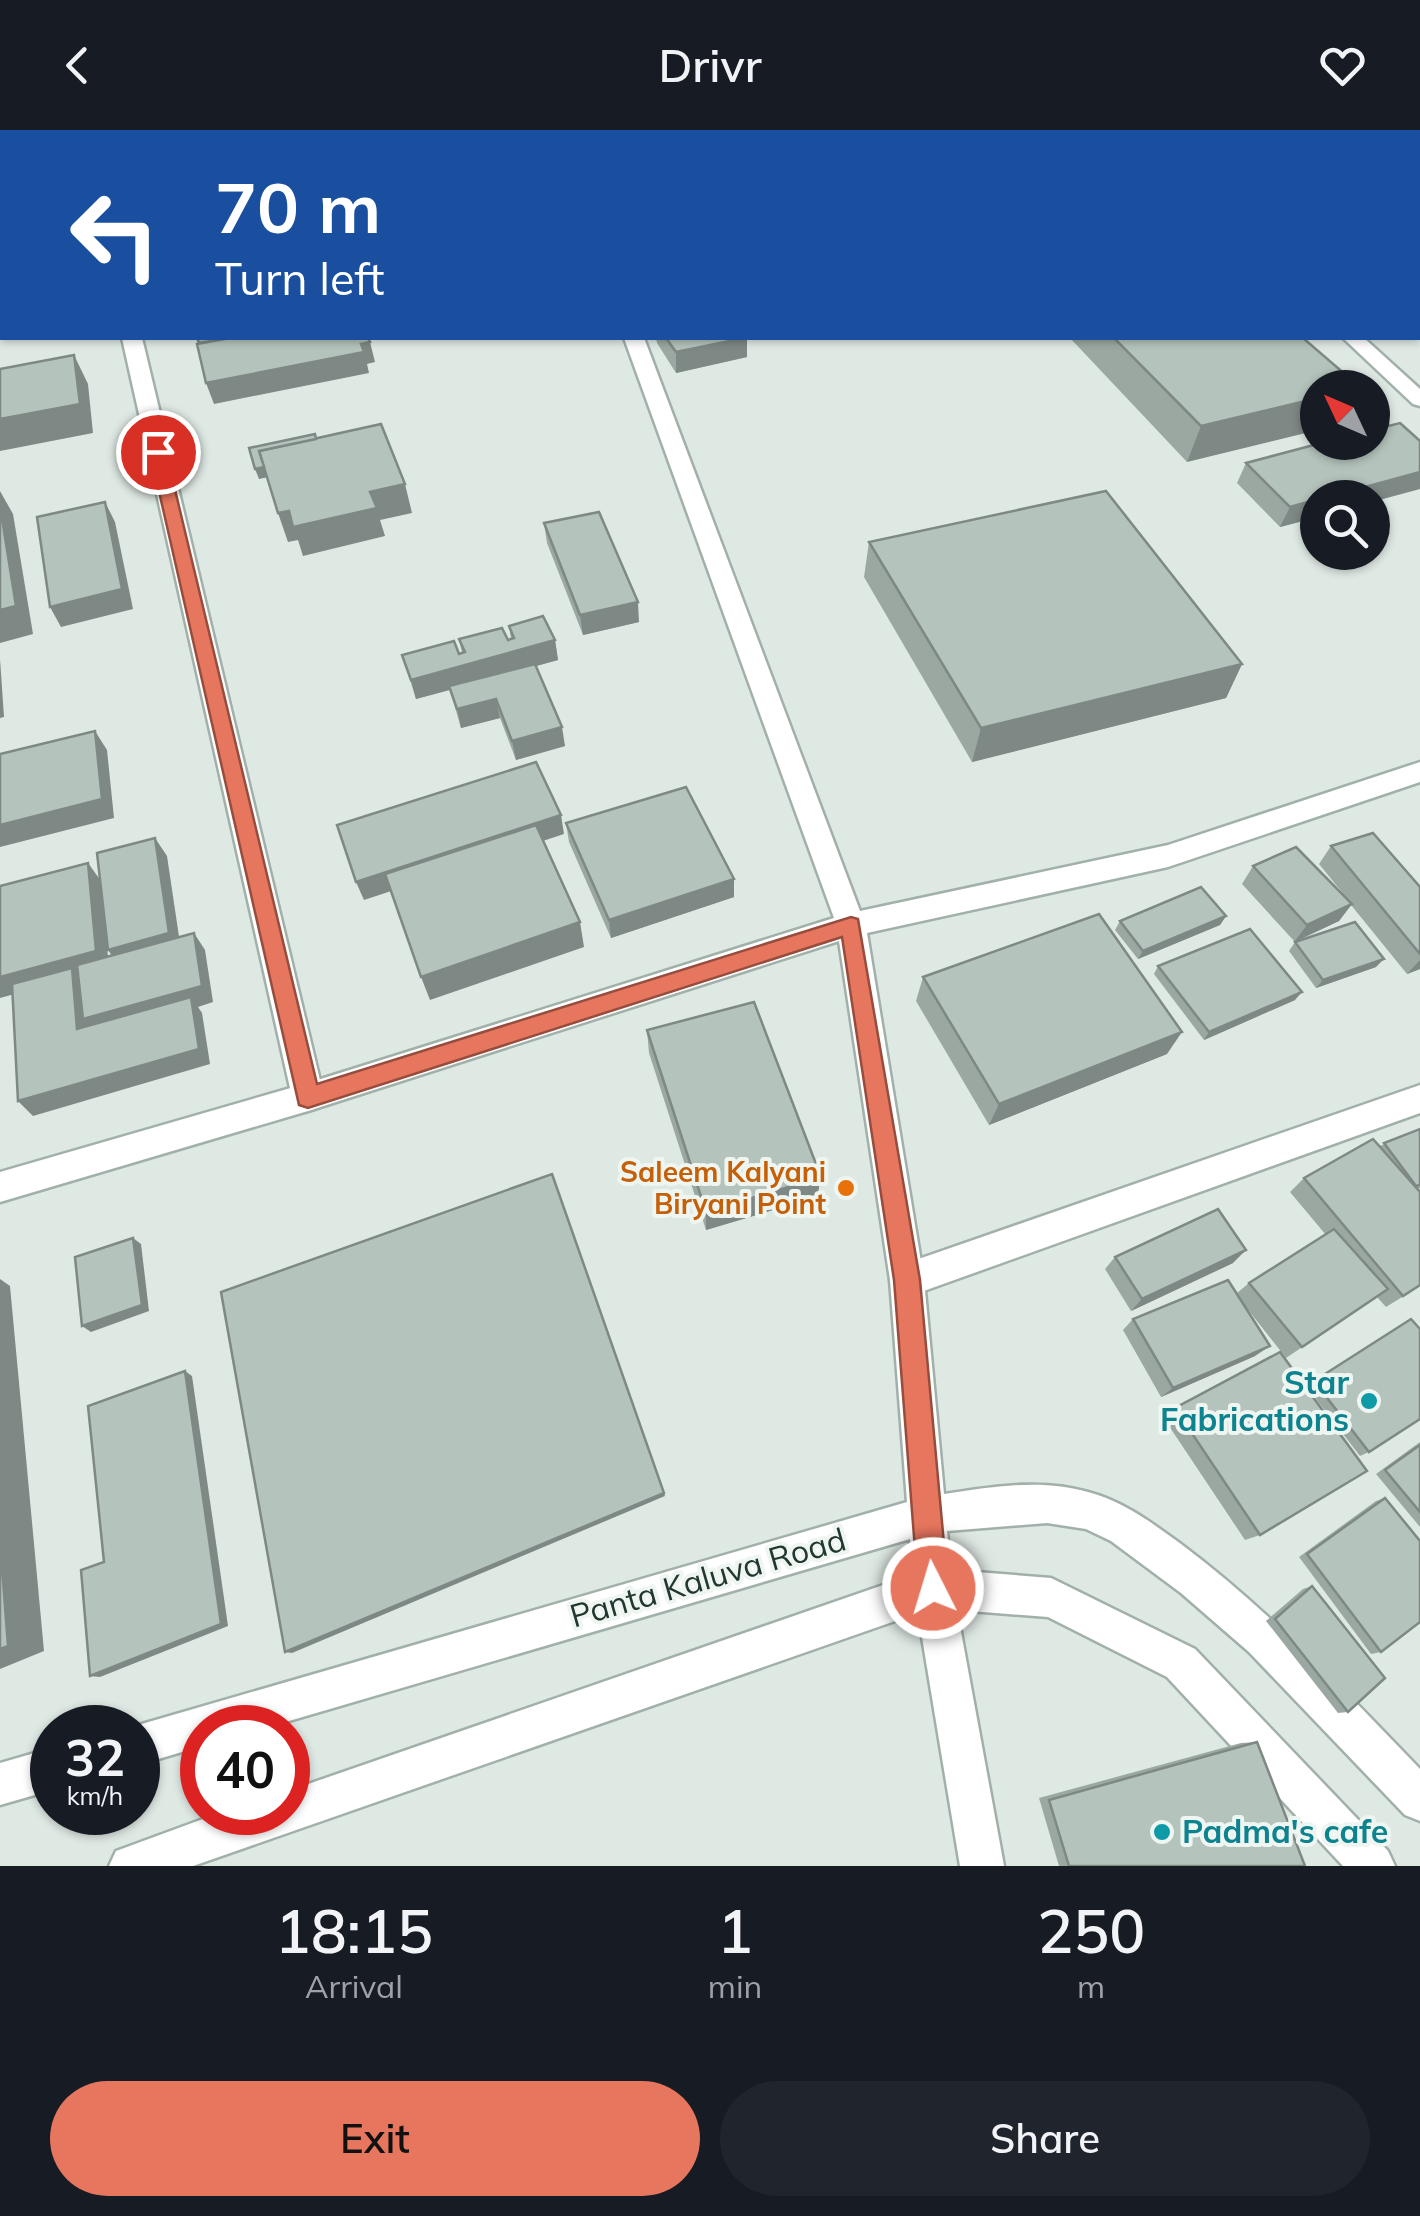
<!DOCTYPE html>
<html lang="en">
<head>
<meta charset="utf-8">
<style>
  body { margin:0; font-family:Mulish,sans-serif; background:#20242c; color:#f1f3f6; height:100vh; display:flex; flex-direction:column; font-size:38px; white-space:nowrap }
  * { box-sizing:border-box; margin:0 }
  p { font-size:32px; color:#9ea1a6 }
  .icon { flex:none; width:55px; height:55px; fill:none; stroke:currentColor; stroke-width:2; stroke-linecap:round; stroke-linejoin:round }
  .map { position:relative; height:1736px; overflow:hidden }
  .drawer { display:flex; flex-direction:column; background:#171b24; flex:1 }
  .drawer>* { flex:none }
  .guide { position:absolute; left:0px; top:0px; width:1420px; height:210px; box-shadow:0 2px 8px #0004; background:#1a4fa0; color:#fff; overflow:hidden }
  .needle { width:65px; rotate:314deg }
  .fabs { position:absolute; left:1300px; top:240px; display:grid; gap:20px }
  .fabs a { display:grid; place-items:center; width:90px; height:90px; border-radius:50%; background:#171b24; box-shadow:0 2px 8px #0004; font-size:50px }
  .speed { position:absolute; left:30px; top:1575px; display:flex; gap:20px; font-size:50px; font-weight:700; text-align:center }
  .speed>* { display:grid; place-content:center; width:130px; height:130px; border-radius:50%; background:#171b24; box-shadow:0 2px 8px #0004; line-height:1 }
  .speed small { font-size:25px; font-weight:400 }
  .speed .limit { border:15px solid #d22; background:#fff; color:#111 }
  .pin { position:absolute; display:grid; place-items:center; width:85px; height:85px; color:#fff; margin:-42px; border:5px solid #fff; border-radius:50%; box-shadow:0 2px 10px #0007 }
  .me { position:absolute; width:110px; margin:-55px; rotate:355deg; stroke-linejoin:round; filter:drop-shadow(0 0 8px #0008) }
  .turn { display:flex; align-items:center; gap:35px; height:210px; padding:0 50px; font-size:45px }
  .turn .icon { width:130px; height:130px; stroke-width:2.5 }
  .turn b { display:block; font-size:70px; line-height:85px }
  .eta { display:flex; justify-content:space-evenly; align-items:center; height:170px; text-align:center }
  .eta b { font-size:60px; font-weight:600; line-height:70px }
  .button { display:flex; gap:20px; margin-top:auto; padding:20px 50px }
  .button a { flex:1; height:115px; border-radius:60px; background:#e7765e; color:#111; font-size:40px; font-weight:600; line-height:115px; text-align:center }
  .button a+a { background:#20242c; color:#f1f3f6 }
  header { display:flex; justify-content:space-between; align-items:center; height:130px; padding:0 50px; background:#171b24; font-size:45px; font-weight:600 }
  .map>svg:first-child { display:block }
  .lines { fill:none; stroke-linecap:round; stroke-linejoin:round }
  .service-casing { stroke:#a2b0aa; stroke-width:4 }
  .minor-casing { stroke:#a2b0aa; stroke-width:5 }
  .tertiary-casing { stroke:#a2b0aa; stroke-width:5 }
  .service { fill:#fff; fill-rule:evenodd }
  .minor { fill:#fff; fill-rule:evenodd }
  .tertiary { fill:#fff; fill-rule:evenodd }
  .wall { fill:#9ba8a2 }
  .shaded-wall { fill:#7e8884 }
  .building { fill:#b4c3bc; stroke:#7e8884; stroke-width:2.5 }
  .route { fill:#e7765e; stroke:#964d3d; stroke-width:2.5 }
  .food-dot { fill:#e8710a; stroke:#eff6f2; stroke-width:4 }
  .culture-dot { fill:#0f9aa8; stroke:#eff6f2; stroke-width:4 }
  .labels { text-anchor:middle; stroke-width:8; stroke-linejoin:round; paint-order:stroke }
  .food-label { font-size:28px; font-weight:bold; fill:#c56008; stroke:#eff6f2; text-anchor:end }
  .near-culture-label { font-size:32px; font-weight:bold; fill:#0d838f; stroke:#eff6f2; text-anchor:end }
  .near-street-label { font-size:32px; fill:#213730; stroke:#eff6f2 }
</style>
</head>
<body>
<header><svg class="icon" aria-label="back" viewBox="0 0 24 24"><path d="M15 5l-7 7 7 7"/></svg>Drivr<svg class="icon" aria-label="heart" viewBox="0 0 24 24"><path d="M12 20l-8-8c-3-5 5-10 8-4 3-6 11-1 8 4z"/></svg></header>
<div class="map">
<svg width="1420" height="1736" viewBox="0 0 1420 1736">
  <rect width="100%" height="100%" fill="#dfe9e4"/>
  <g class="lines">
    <!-- service casing -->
    <g class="service-casing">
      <polygon id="service" points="2,70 2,80 0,81 0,71"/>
    </g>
    <!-- minor casing -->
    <g class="minor-casing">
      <g id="minor">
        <polygon points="75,0 91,0 92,2 76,2"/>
        <polygon points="1121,0 1138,0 1139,2 1122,2"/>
        <polygon points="122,208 142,208 324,967 319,977 308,981 297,977 292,967"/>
        <polygon points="1343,208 1364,208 1420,259 1420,276 1413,274"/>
        <polygon points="1420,955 1420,983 907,1167 895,1162 890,1150 895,1138 907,1133"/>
      </g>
    </g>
    <!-- tertiary casing -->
    <g class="tertiary-casing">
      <g id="tertiary">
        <polygon points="458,0 476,0 477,2 459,2"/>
        <path d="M624,208h20l216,573 308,-66 252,-83v20l-252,85 -301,66 57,347 20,214c48,-7 97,-16 144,-2 35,9 64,31 93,52 88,66 163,146 239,225v52l-15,-6 -156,-163 -68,-59 -70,-52 -25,-12 -39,-6 -100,8 4,39 100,8 144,71 193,202 7,15h-52l-176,-189 -119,-60 -91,-7 47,256h-44l-42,-253 -725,253h-84l7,-15 106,-39h66v-21l624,-216 -2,-36 -645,189h-63v18l-64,19v-37h-10l779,-226 -17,-222 -51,-339 -531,170 -308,91v-30l308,-89 526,-165z"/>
        <polygon points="52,1618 52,1660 0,1675 0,1633"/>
      </g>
    </g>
    <!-- service -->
    <use href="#service" class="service"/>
    <!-- minor -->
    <use href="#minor" class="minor"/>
    <!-- tertiary -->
    <use href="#tertiary" class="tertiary"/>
  </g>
  <!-- wall -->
  <g class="wall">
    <polygon points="933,0 1088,0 1091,2 935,2"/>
    <polygon points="656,208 747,208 747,227 676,243 657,213"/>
    <polygon points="1070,208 1303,208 1187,332"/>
    <polygon points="1246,333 1318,368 1318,387 1280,397 1237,353"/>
    <polygon points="544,393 639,492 583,505 547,413"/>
    <polygon points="869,412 1242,534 1226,568 972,632 864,447"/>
    <polygon points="509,496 555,510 558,530 536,536 565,616 516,630 500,588 461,598 450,560 416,569 402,525 462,523 459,509 508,510 511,509"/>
    <polygon points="566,693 734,767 611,808 569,712"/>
    <polygon points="1331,716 1420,757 1420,839 1407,844 1351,775 1339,791 1297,811 1376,837 1316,858 1289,821 1295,812 1242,754 1253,736 1345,766 1319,734"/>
    <polygon points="1226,786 1220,795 1138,829 1115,800 1120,791"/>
    <polygon points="1158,836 1295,870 1204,910 1154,844"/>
    <polygon points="923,847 1167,924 989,995 916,871"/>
    <polygon points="647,900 821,1047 817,1067 706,1100 649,923"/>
    <polygon points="1420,999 1420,1058 1418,1059 1420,1156 1386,1177 1377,1167 1286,1228 1246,1177 1255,1226 1161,1267 1123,1200 1133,1189 1237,1163 1249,1153 1326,1105 1290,1062 1304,1048"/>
    <polygon points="1115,1127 1233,1133 1131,1181 1105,1139"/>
    <polygon points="1411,1189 1369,1322 1360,1326 1306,1256"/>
    <polygon points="1175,1278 1260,1405 1245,1410 1163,1287"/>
    <polygon points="1420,1312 1420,1397 1376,1344"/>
    <polygon points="1385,1368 1381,1522 1371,1524 1299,1427 1376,1371"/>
    <polygon points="1312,1456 1348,1582 1338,1583 1266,1491 1303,1459"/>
    <polygon points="1257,1612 1305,1736 1059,1736 1039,1668 1241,1613"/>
  </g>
  <!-- shaded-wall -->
  <g class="shaded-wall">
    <polygon points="188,0 233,0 234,2 174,2"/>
    <polygon points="521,0 611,0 597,2 521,2"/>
    <rect x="0" y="38" width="2" height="30"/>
    <polygon points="2,152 2,174 0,175 0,153"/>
    <polygon points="747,208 747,227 676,243 676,222"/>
    <polygon points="370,212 375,232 367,234 369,243 214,274 206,253"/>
    <polygon points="74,225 88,254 93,303 0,321 0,289"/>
    <polygon points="1318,268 1318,300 1187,332 1201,296"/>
    <polygon points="322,324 325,335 259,349 255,339"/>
    <polygon points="1420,342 1420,359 1372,372 1372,368 1325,368"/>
    <polygon points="405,354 412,383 380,390 385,406 303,426 298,410 288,412 278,383"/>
    <polygon points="0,361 13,384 33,504 0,513"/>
    <polygon points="1318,369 1318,387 1280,397 1290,377"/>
    <polygon points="105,372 115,392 133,479 61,497 50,477"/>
    <polygon points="638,472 639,492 583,505 580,485"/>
    <polygon points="555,510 558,530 416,569 411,550"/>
    <polygon points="0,529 4,587 0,588"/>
    <polygon points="1242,534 1226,568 972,632 981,598"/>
    <polygon points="496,569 500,588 461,598 457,579"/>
    <polygon points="562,597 565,616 516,630 512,611"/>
    <polygon points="95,601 107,620 114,688 0,717 0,695"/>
    <polygon points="561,685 564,704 364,770 356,752"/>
    <polygon points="155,708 167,726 181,820 120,837 108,820"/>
    <polygon points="88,733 101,751 109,838 194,803 205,820 213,872 198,877 202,883 210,934 33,986 18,971 77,899 73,848 0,868 0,847"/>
    <polygon points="734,749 734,767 611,808 609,790"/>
    <polygon points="1352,774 1339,791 1294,812 1307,795"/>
    <polygon points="1226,786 1220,795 1138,829 1143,821"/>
    <polygon points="580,792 584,817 430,870 421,847"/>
    <polygon points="1384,829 1376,837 1316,858 1323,850"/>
    <polygon points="1420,830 1420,839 1407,844"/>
    <polygon points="1302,862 1295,870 1204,910 1209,902"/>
    <polygon points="1182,902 1167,924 989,995 999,974"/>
    <polygon points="821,1047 817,1067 706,1100 706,1082"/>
    <polygon points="133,1108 141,1114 149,1181 91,1202 82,1196"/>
    <polygon points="1246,1120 1233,1133 1131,1181 1142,1169"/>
    <polygon points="0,1149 10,1156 44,1521 0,1539"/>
    <polygon points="1270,1216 1255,1226 1161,1267 1173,1258"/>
    <polygon points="185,1241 192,1246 228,1496 100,1547 90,1546"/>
    <polygon points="664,1363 665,1366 292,1523 285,1522"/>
  </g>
  <!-- building -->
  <g class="building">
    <polygon points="149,0 188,0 174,2 150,2"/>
    <polygon points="630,0 650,0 652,2 617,2"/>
    <polygon points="966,0 1088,0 1091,2 969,2"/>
    <polygon points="2,7 2,38 0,38 0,8"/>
    <polygon points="2,114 2,152 0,153 0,115"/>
    <polygon points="197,208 230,208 199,213"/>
    <polygon points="230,208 368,208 370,212 361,214 364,222 206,253 197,214"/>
    <polygon points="666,208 744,208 676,222"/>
    <polygon points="1114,208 1303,208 1360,257 1318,258 1318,268 1201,296"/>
    <polygon points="74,225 80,274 0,289 0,239"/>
    <polygon points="1400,293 1420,311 1420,342 1325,368 1318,368 1318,369 1290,377 1246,333 1325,312 1372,312 1372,300"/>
    <polygon points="381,294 405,354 370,362 377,378 293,397 289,381 278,383 259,321"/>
    <polygon points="315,304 316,309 259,321 264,337 255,339 249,318"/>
    <polygon points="1106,361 1242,534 981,598 869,412"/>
    <polygon points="105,372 122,459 50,477 37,387"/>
    <polygon points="0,376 16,476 0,480"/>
    <polygon points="599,382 638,472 580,485 544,393"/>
    <polygon points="543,486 555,510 411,550 402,525 454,511 459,524 465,522 459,509 502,498 508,510 514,508 509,496"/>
    <polygon points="535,534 562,597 512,611 496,569 457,579 449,556"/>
    <polygon points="95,601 102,669 0,695 0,624"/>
    <polygon points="536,632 561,685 356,752 337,695"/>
    <polygon points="686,657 734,749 609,790 566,693"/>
    <polygon points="536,695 580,792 421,847 385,744"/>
    <polygon points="1373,703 1420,757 1420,824 1331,716"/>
    <polygon points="155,708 169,803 108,820 97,723"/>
    <polygon points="1296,717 1352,774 1307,795 1253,736"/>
    <polygon points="88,733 96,821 0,847 0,756"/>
    <polygon points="1201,757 1226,786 1143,821 1120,791"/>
    <polygon points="1099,784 1182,902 999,974 923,847"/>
    <polygon points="1355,792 1384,829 1323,850 1295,812"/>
    <polygon points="1250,799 1302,862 1209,902 1158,836"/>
    <polygon points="194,803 202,856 83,889 77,835"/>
    <polygon points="72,838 77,899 191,867 199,919 18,971 12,854"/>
    <polygon points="754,872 821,1047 706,1082 647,900"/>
    <polygon points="1420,999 1420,1055 1416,1056 1384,1013"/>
    <polygon points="1373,1009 1420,1062 1420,1155 1403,1166 1304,1048"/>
    <polygon points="552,1044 664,1363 285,1522 221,1162"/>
    <polygon points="1218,1079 1246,1120 1142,1169 1115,1127"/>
    <polygon points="1334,1099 1388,1159 1302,1217 1249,1153"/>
    <polygon points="133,1108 142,1175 82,1196 75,1127"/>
    <polygon points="1228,1150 1270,1216 1173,1258 1133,1189"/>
    <polygon points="1411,1189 1420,1199 1420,1289 1369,1322 1314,1251"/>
    <polygon points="1280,1222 1367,1341 1260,1405 1175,1278"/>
    <polygon points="185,1241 221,1494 90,1546 81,1440 104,1432 88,1276"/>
    <polygon points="1420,1315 1420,1382 1385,1340"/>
    <polygon points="1385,1368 1420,1411 1420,1492 1381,1522 1307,1424"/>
    <polygon points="0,1411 8,1516 0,1519"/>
    <polygon points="1312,1456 1385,1548 1348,1582 1275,1489"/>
    <polygon points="1257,1612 1305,1736 1069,1736 1049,1670"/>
  </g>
  <!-- route -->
  <polygon class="route" points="158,317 166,322 317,954 851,787 858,789 920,1150 948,1458 944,1468 933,1473 923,1468 918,1458 894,1150 842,807 308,978 299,975 150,322"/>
  <!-- markers -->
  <circle class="food-dot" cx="846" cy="1058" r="10"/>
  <g class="culture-dot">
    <circle cx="1369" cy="1271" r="10"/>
    <circle cx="1162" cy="1702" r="10"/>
  </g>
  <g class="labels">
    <!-- food labels -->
    <g class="food-label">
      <text x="826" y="1052">Saleem Kalyani<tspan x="826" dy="32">Biryani Point</tspan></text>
    </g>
    <!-- near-culture labels -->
    <g class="near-culture-label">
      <text x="1349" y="1264">Star<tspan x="1349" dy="37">Fabrications</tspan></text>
      <text x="1182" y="1713" text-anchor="start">Padma's cafe</text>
    </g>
    <!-- near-street labels -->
    <g class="near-street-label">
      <text transform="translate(708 1448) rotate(-16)" y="11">Panta Kaluva Road</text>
    </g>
  </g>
</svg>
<div class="fabs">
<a><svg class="needle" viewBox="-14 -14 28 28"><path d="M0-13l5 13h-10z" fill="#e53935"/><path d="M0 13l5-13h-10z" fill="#9ea1a6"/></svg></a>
<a><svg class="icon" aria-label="search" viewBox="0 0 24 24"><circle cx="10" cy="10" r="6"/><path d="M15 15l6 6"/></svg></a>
</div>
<div class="speed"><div>32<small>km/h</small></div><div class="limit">40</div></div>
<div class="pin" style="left:158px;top:322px;background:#d93025"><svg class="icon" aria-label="arrive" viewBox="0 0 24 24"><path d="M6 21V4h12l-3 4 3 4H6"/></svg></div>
<svg class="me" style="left:933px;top:1458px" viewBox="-20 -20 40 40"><circle r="17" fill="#e7765e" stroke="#fff" stroke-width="3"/><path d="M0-11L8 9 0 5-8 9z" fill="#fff"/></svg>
<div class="guide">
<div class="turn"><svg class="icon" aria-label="left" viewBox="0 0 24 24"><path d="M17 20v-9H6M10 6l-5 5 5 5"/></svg><div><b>70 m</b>Turn left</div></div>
</div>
</div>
<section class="drawer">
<div class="eta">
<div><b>18:15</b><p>Arrival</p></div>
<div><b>1</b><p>min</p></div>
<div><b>250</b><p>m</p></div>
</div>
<div class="button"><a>Exit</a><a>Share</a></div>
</section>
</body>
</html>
